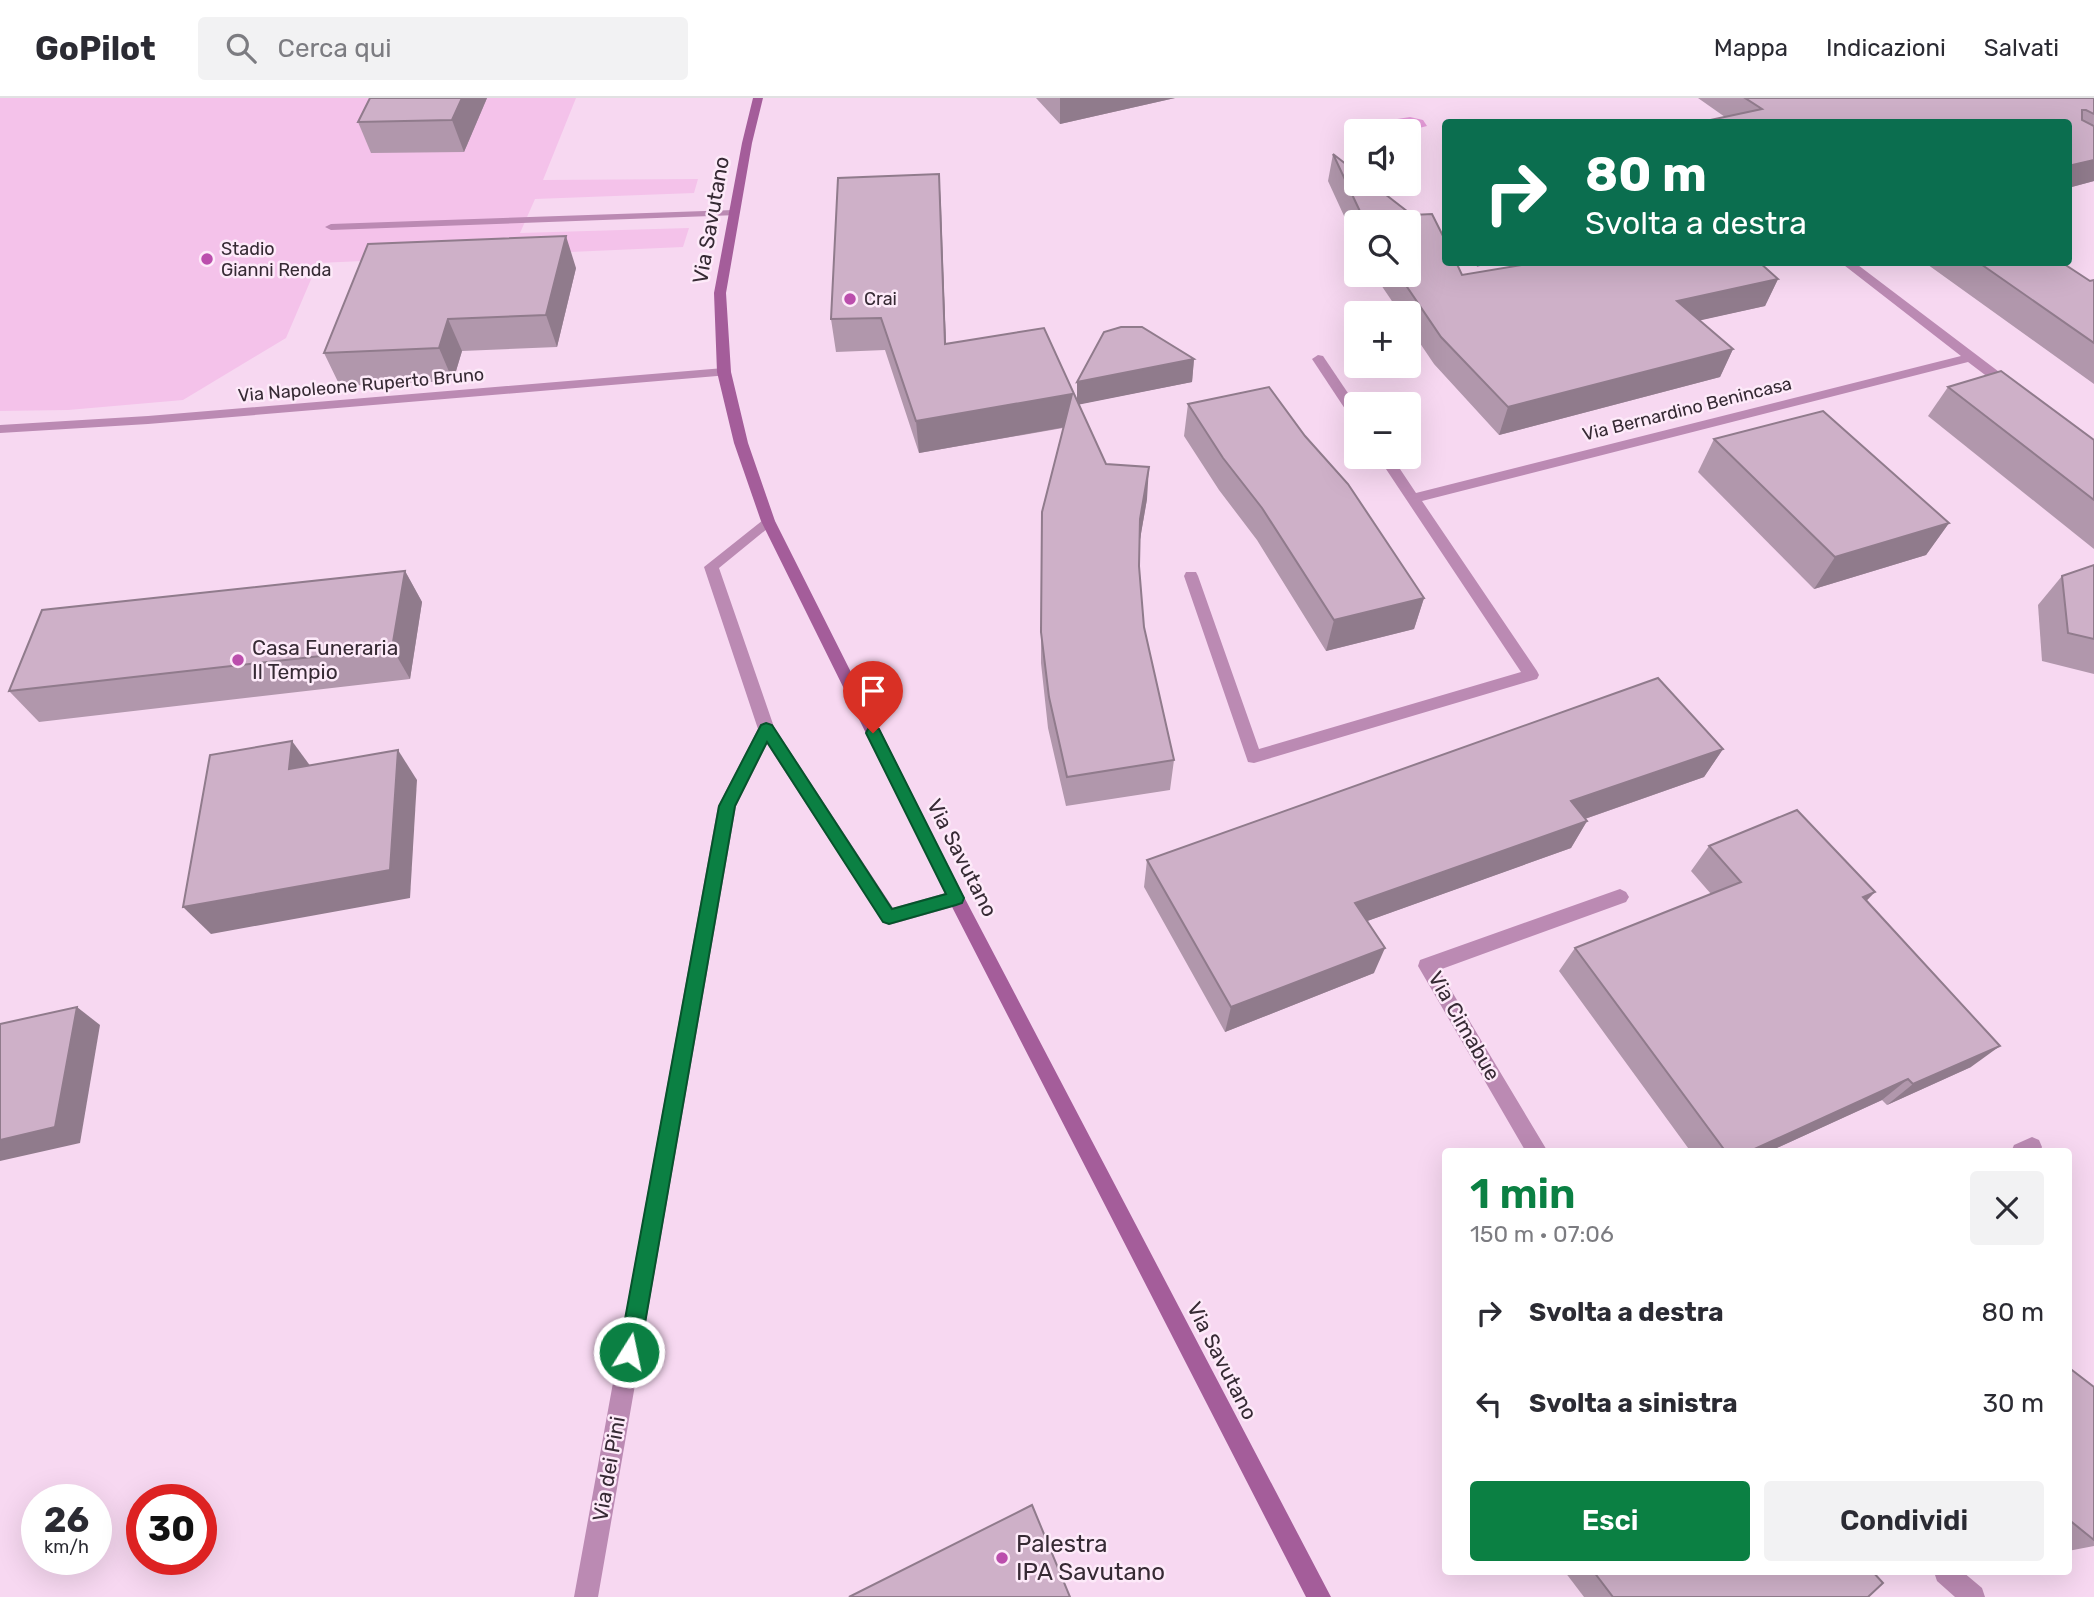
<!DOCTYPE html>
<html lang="it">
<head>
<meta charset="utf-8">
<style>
  body { margin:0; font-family:Rubik,sans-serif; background:#f2f2f3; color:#2b2b33; height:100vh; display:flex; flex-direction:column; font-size:26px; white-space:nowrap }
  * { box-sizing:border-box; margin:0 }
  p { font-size:23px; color:#7c7c81 }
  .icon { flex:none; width:38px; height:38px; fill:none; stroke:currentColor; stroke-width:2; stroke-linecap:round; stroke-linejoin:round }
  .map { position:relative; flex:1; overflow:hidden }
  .side { position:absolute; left:1442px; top:1050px; width:630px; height:427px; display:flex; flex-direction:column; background:#fff; border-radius:7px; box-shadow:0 7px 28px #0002 }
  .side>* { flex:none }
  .banner { position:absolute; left:1442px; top:21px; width:630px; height:147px; border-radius:7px; box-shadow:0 7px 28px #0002; background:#0b6e4f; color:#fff; overflow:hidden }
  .buttons { position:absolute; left:1344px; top:21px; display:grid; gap:14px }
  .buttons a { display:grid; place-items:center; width:77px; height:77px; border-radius:7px; background:#fff; box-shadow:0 7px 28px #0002; font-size:35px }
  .speed { position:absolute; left:21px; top:1386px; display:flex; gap:14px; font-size:35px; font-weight:700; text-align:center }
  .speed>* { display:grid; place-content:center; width:91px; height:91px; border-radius:50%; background:#fff; box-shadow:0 7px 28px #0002; line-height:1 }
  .speed small { font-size:18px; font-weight:400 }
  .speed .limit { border:10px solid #d22; background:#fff; color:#111 }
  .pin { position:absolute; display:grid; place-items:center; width:60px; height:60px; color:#fff; margin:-72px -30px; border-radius:50% 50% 50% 0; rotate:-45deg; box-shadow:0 0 7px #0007 }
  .pin .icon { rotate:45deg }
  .me { position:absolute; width:77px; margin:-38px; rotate:10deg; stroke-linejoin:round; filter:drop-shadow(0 0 5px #0008) }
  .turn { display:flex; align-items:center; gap:24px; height:147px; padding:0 28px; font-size:32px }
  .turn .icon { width:91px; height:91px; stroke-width:2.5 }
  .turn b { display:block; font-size:49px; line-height:60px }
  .round { display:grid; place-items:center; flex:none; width:74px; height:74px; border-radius:7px; background:#f2f2f3 }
  .head { display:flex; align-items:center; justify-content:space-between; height:119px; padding:0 28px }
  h1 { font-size:42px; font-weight:600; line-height:52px; color:#0b8043 }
  .cta { display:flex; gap:14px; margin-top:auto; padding:14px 28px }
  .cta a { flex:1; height:80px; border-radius:7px; background:#0b8043; color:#fff; font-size:28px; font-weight:600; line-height:80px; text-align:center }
  .cta a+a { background:#f2f2f3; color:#2b2b33 }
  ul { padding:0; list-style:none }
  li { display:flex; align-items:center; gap:21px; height:91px; padding:0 28px }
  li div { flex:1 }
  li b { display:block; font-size:26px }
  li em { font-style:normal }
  header { display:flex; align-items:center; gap:42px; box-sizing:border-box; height:98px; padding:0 35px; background:#fff; border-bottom:2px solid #e1e1e2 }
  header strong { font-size:33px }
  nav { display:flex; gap:38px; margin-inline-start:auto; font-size:24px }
  .search { width:490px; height:63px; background:#f2f2f3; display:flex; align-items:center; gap:18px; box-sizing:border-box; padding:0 24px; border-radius:7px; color:#7c7c81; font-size:26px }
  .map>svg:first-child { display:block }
  .green { fill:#f4c2ea }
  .water { fill:#e399d7 }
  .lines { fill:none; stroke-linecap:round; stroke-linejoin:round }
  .lane { fill:#bb8ab3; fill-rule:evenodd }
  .street { fill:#bb8ab3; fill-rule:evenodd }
  .secondary { fill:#a45d9a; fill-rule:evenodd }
  .wall { fill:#b197ac }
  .shaded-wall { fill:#907b8c }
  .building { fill:#ceb0c8; stroke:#907b8c; stroke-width:2 }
  .route { fill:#0b8043; stroke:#07532c; stroke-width:2 }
  .poi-dot { fill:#bb4ead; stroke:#fdeaf9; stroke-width:2.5 }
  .labels { text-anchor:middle; stroke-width:5; stroke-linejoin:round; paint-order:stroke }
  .far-poi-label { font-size:18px; fill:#362a34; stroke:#fdeaf9; text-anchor:start }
  .far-street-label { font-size:18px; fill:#362a34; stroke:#fdeaf9 }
  .street-label { font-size:21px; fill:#362a34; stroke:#fdeaf9 }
  .poi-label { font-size:21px; fill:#362a34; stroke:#fdeaf9; text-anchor:start }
  .near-poi-label { font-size:24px; fill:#362a34; stroke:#fdeaf9; text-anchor:start }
</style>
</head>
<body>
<header>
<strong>GoPilot</strong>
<div class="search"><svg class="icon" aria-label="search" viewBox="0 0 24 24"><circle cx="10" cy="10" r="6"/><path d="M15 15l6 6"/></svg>Cerca qui</div>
<nav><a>Mappa</a><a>Indicazioni</a><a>Salvati</a></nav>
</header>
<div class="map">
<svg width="2094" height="1499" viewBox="0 0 2094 1499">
  <rect width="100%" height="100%" fill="#f7d8f1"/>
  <!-- green -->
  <polygon class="green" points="0,0 576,0 543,82 698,81 694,95 535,101 520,135 689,130 683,149 318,165 286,240 183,302 68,312 0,313"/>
  <!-- water -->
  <polygon class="water" points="1410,19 1423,22 1427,28 1407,33 1362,33 1372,25"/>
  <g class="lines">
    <!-- lane -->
    <polygon class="lane" points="734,112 738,113 738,117 331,132 325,129 331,126"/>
    <!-- street -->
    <g class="street">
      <polygon points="1476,164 1493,164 1477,169"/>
      <polygon points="1840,164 1854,164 2015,286 2015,292 2005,292 1968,264 1422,403 1537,573 1539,577 1537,581 1254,665 1248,664 1184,478 1186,474 1196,474 1198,478 1259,651 1521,574 1378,359 1392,359 1416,395 1961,258"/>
      <polygon points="1318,257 1323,258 1356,307 1356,321 1351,320 1312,261"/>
      <polygon points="724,270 731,274 729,277 148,326 0,335 0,327 148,318"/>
      <polygon points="768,418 775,423 773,426 719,470 774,629 893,810 956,792 962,795 965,800 962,805 956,808 889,827 883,824 767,646 736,708 598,1499 574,1499 718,708 758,631 704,469"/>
      <polygon points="1620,791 1626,794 1629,799 1626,804 1439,872 1548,1054 1526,1054 1418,868 1420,862"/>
      <polygon points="2032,1039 2039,1042 2042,1049 2040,1054 2011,1054 2014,1047"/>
      <polygon points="1934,1474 1963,1474 1982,1490 1985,1499 1955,1499 1937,1483"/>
    </g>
    <!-- secondary -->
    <polygon class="secondary" points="753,0 763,0 752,45 726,195 731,274 748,345 775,423 962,795 1331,1499 1306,1499 950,805 761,423 734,345 717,274 714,195 742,45"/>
  </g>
  <!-- wall -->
  <g class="wall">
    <polygon points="487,0 464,54 371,55 358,24"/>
    <polygon points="1036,0 1175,0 1060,26"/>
    <polygon points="1698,0 2094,0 2094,83 2068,90 2068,24 1725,19"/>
    <polygon points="1333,56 1356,74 1356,86 1372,86 1412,117 1432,116 1446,144 1446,164 1456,164 1462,177 1539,164 1759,164 1778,181 1765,208 1700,222 1733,251 1720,279 1499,337 1434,266 1409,229 1409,215 1400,215 1375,178 1372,179 1371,177 1409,177 1409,124 1356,124 1356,144 1328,83"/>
    <polygon points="939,76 946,246 1077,303 1077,284 1194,261 1192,284 1079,306 1106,366 1147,401 1140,441 1139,468 1144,529 1174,662 1170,692 1066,708 1048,630 1041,565 1041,534 1063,330 919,355 885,252 836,254 831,221"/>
    <polygon points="1924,164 2061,164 2090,183 2094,182 2094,286"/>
    <polygon points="576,170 557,249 462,253 453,283 340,288 324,255"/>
    <polygon points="1948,289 2094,342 2094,451 1928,318"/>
    <polygon points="1188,306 1424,500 1414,531 1326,553 1257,442 1219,392 1184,338"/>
    <polygon points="1714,341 1949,425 1926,457 1814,491 1698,374"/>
    <polygon points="2094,467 2094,576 2042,563 2038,507 2062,478"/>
    <polygon points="405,473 422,504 410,581 39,624 9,593"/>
    <polygon points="1723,651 1704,679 1585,721 1587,723 1571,750 1367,823 1374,875 1225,934 1144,789 1147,762"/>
    <polygon points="1709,748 1866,803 1971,969 1887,1007 1882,1002 1768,1054 1691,1054 1559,873 1575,850 1711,796 1691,773"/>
    <polygon points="2068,1269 2094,1442 2094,1448 2068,1453"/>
    <polygon points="1565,1474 1873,1474 1868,1499 1584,1499"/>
  </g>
  <!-- shaded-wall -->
  <g class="shaded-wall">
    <polygon points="462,0 487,0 464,54 452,22"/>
    <polygon points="1060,0 1175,0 1060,26"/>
    <polygon points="2094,62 2094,83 2068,90 2068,68"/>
    <polygon points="939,76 941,108 947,279 945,246"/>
    <polygon points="566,138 576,170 557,249 546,217"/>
    <polygon points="1778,181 1765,208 1666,230 1677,203"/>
    <polygon points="448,221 462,253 453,283 439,250"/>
    <polygon points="1733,251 1720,279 1499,337 1508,309"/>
    <polygon points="1194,261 1192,284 1077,307 1077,284"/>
    <polygon points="1072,296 1071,328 919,355 916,323"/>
    <polygon points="1149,369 1147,401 1138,453 1140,421"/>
    <polygon points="1949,425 1926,457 1814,491 1835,459"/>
    <polygon points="405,473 422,504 410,581 392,550"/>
    <polygon points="1424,500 1414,531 1326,553 1334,522"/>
    <polygon points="292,643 314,673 289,671"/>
    <polygon points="1723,651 1704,679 1556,731 1571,703"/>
    <polygon points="398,652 417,682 410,800 211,836 183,809"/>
    <polygon points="1587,723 1571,750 1345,831 1355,805"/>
    <polygon points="1875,794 1852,818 1863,799"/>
    <polygon points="1385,850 1374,875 1225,934 1231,909"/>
    <polygon points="77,909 100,927 80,1045 0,1063 0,1042"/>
    <polygon points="2000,948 1971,969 1887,1007 1913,986"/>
    <polygon points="1908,981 1882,1002 1768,1054 1748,1054"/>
  </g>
  <!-- building -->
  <g class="building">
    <polygon points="370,0 462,0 452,22 358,24"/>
    <polygon points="1745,0 2094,0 2094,16 2086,12 2082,12 2082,22 2094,28 2094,62 2068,68 2068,24 1701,24 1762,11"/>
    <polygon points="1333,56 1356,74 1356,86 1372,86 1412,117 1432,116 1446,144 1446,164 1456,164 1462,177 1539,164 1759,164 1778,181 1677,203 1733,251 1508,309 1441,239 1399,177 1409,177 1409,124 1365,124"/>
    <polygon points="939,76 945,246 1044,230 1106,366 1149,369 1140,421 1139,468 1144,529 1174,662 1067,679 1049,599 1041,534 1042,414 1072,296 916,323 881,220 831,221 838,80"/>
    <polygon points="566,138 546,217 448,221 439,250 324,255 368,146"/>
    <polygon points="1978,164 2061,164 2090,183 2094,182 2094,245"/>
    <polygon points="1121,229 1142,229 1194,261 1077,284 1104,234"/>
    <polygon points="2001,273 2094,342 2094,402 1948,289"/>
    <polygon points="1269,289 1305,338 1348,386 1424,500 1334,522 1262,410 1223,360 1188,306"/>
    <polygon points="1823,313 1949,425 1835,459 1714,341"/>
    <polygon points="2094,467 2094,541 2068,535 2062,478"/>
    <polygon points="405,473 392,550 9,593 42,512"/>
    <polygon points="1658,580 1723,651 1571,703 1587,723 1355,805 1385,850 1231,909 1147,762"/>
    <polygon points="292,643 289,671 398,652 390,772 183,809 210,657"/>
    <polygon points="1797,712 1875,794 1863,799 2000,948 1913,986 1908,981 1748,1054 1726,1054 1575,850 1741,784 1709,748"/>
    <polygon points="77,909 55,1029 0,1042 0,926"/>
    <polygon points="2068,1269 2094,1289 2094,1442 2068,1421"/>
    <polygon points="1032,1407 1070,1499 849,1499"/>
    <polygon points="1594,1474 1873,1474 1883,1485 1868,1499 1613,1499"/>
  </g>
  <!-- route -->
  <polygon class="route" points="766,625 772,627 892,811 946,796 866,635 868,631 879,631 964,800 962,805 956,807 889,826 883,824 767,644 735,708 640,1254 637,1261 629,1264 622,1261 619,1254 719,708 761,627"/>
  <!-- markers -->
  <g class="poi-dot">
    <circle cx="207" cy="161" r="7"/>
    <circle cx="850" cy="201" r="7"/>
    <circle cx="238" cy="562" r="7"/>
    <circle cx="1002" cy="1460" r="7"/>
  </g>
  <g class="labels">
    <!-- far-poi labels -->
    <g class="far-poi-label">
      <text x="221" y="157">Stadio<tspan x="221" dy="21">Gianni Renda</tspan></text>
      <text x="864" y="207">Crai</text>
    </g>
    <!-- far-street labels -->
    <g class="far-street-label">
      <text transform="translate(361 287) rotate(-5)" y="6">Via Napoleone Ruperto Bruno</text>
      <text transform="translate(1687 311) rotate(-14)" y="6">Via Bernardino Benincasa</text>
    </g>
    <!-- street labels -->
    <g class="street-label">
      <text transform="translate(711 122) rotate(-80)" y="7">Via Savutano</text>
      <text transform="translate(962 760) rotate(63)" y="7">Via Savutano</text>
      <text transform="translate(1464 928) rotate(60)" y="7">Via Cimabue</text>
      <text transform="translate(1222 1263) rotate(63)" y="7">Via Savutano</text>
      <text transform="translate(609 1371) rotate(-80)" y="7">Via dei Pini</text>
    </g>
    <!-- poi labels -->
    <g class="poi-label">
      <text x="252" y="557">Casa Funeraria<tspan x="252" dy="24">Il Tempio</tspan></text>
    </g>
    <!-- near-poi labels -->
    <g class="near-poi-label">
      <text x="1016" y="1454">Palestra<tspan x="1016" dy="28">IPA Savutano</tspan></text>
    </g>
  </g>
</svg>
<div class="buttons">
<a><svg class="icon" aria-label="sound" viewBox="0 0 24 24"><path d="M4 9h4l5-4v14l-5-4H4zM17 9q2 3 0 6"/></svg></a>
<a><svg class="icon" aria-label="search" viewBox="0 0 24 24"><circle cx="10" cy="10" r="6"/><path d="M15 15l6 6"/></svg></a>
<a>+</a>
<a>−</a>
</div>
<div class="speed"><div>26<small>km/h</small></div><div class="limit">30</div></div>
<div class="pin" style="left:873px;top:635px;background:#d93025"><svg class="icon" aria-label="arrive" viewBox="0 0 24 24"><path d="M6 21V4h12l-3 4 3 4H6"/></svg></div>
<svg class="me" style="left:629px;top:1254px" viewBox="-20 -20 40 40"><circle r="17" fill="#0b8043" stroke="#fff" stroke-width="3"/><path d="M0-11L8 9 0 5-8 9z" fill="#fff"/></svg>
<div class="banner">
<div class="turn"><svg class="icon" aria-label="right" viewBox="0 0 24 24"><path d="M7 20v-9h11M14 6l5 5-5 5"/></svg><div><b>80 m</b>Svolta a destra</div></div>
</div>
<section class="side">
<div class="head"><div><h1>1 min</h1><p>150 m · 07:06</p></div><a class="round"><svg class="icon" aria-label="close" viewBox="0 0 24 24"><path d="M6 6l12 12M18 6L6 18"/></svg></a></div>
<ul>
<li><svg class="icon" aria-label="right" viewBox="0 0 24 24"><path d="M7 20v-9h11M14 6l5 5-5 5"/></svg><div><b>Svolta a destra</b></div><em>80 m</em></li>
<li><svg class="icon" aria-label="left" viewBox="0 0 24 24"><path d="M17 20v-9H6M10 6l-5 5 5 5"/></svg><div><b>Svolta a sinistra</b></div><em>30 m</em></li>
</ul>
<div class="cta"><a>Esci</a><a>Condividi</a></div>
</section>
</div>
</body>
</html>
